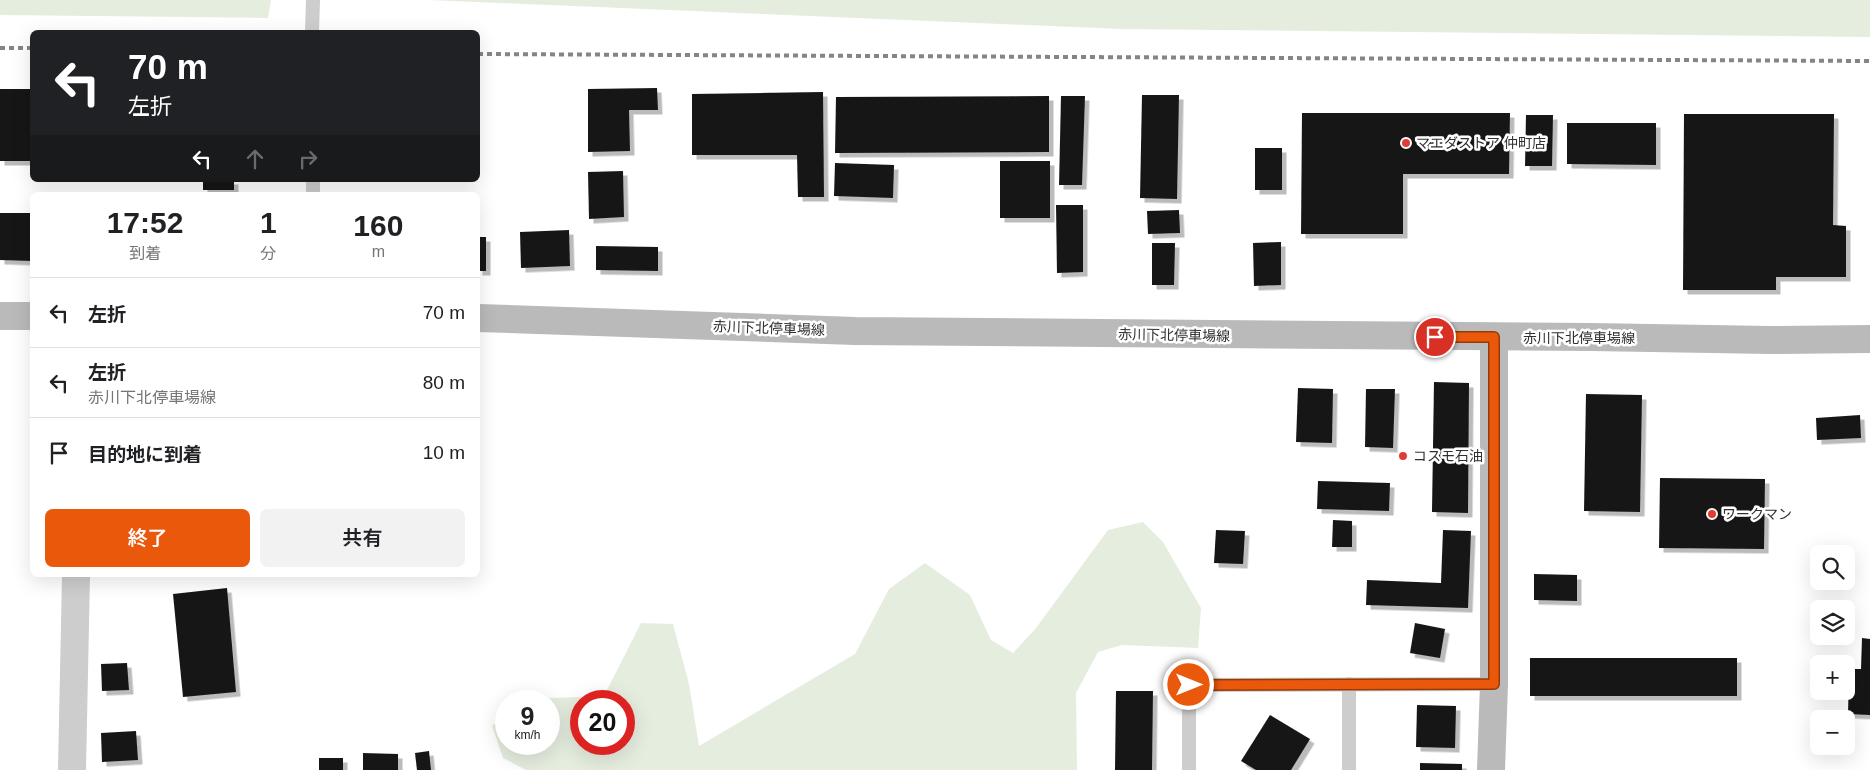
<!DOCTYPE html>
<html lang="ja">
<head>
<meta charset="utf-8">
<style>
  body { margin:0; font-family:Arial,"Noto Sans JP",sans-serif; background:#f2f2f2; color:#202124; height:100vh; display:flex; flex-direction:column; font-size:19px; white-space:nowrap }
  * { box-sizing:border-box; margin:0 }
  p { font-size:16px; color:#757577 }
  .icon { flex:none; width:28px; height:28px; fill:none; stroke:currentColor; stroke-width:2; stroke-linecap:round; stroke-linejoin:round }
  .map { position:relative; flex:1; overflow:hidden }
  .panel { position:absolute; left:30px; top:192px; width:450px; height:385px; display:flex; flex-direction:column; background:#fff; border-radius:8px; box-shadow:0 5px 20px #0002 }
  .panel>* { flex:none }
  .hud { position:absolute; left:30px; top:30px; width:450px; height:152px; border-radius:8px; box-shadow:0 5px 20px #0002; background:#202124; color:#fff; overflow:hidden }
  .controls { position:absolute; left:1810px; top:545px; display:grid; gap:10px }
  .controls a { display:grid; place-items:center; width:45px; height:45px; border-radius:8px; background:#fff; box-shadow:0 5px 20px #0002; font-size:25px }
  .speed { position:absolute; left:495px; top:690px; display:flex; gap:10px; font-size:25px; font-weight:700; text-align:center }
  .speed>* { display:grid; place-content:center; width:65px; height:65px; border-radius:50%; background:#fff; box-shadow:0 5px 20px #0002; line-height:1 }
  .speed small { font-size:12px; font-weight:400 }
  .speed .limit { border:8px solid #d22; background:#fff; color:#111 }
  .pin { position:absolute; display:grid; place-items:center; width:42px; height:42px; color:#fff; margin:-21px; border:2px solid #fff; border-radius:50%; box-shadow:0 1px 5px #0007 }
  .me { position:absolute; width:55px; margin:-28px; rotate:90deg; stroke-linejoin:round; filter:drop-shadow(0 0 4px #0008) }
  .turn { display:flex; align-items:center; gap:18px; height:105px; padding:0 15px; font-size:22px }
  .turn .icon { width:65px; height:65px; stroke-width:2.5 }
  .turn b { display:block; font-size:35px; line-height:42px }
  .lanes { display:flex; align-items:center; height:48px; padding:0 15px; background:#0003; justify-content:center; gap:25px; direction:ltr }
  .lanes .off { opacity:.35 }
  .eta { display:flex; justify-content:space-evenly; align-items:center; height:85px; text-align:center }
  .eta b { font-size:30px; font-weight:600; line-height:35px }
  .action { display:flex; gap:10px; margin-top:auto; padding:10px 15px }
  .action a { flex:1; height:58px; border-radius:8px; background:#ea580c; color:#fff; font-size:20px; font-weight:600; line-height:58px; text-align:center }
  .action a+a { background:#f2f2f2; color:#202124 }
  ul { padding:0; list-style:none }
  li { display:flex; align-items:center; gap:15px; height:70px; padding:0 15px; border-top:1px solid #e0e0e0 }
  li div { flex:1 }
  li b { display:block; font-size:19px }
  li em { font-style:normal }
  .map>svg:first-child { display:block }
  .green { fill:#e5eddf; fill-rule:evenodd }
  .building { fill:#171717; filter:url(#shadow) }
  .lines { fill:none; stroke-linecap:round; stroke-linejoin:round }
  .lane { stroke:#cdcdcd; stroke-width:14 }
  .street { stroke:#cdcdcd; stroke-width:28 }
  .secondary { stroke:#bababa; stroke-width:28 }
  .rail { stroke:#858585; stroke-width:4; stroke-dasharray:5 4; stroke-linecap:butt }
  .route-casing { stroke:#983908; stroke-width:12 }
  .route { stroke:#ea580c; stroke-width:9 }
  .poi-dot { fill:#e13d38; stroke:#fff; stroke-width:2 }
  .labels { text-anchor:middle; stroke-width:5; stroke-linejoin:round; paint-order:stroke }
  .poi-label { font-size:14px; fill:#303030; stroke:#fff; text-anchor:start }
  .street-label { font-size:14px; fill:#303030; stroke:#fff }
</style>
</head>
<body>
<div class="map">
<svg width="1870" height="770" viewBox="0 0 1870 770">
  <defs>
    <filter id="shadow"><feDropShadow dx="4.5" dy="4.5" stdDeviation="0" flood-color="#0004"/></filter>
  </defs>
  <rect width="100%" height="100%" fill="#fff"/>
  <!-- green -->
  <g class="green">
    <polygon points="0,0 271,0 268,18 0,15"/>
    <polygon points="429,0 1870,0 1870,37 1121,29"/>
    <path d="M1143,522l20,20 38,66 -3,40 -76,-3 -24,7 -22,41 1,77h-551l-23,-12 -11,-32 14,-13v31h43v-43h-28l3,-2 80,-3 37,-73 32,1 16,60 10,62 156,-92 34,-65 36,-26 45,32 21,45 22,13 23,-25 72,-98zM581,701h43v43h-43z"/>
  </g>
  <!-- building -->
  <g class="building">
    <polygon points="657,88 658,110 629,110 630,151 588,152 588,89"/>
    <rect x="0" y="89" width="32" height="72"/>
    <polygon points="823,92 824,197 798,197 797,155 692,155 692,94"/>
    <polygon points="1142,95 1179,95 1177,199 1140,198"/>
    <polygon points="1049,96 1049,152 835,153 836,97"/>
    <polygon points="1061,96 1085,96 1082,185 1059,185"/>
    <polygon points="1302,113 1510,113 1509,174 1403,174 1403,234 1301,234"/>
    <polygon points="1684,114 1834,114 1833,225 1846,226 1846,277 1776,277 1776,290 1683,290"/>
    <polygon points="1526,115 1553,115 1552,166 1525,166"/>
    <polygon points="1567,123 1656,123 1656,165 1567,164"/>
    <rect x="1255" y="148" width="27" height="42"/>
    <rect x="1000" y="161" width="50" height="57"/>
    <polygon points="835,163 894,165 893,198 834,196"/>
    <polygon points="623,171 624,217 589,219 588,172"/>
    <rect x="203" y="180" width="31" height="10"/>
    <polygon points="1056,205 1083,205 1083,272 1057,273"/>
    <polygon points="1179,210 1180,233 1148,234 1147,211"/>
    <polygon points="0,213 32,213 32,261 0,260"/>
    <polygon points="569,230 570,266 521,268 520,232"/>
    <rect x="478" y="237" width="8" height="34"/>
    <polygon points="1281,242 1281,285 1254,286 1253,243"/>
    <polygon points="1152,243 1175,243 1174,285 1152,285"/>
    <polygon points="596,246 658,247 658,271 596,270"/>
    <polygon points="1434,382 1469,383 1468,513 1432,512"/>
    <polygon points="1298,388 1333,389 1332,443 1296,442"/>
    <polygon points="1366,389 1395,389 1393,448 1365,447"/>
    <polygon points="1586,394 1642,395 1640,512 1584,511"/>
    <polygon points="1860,415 1861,438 1817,440 1816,418"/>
    <polygon points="1660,478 1765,479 1764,549 1659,548"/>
    <polygon points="1318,481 1390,483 1389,511 1317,509"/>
    <polygon points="1333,520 1352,521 1352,547 1332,547"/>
    <polygon points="1216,530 1245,531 1243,564 1214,563"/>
    <polygon points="1443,530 1471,531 1468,608 1366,605 1367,580 1441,583"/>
    <polygon points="1534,574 1577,575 1577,601 1534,600"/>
    <polygon points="227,588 236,692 183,697 173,594"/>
    <polygon points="1415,623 1445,629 1440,658 1410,653"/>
    <polygon points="1862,638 1870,639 1870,715 1848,714 1849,669 1861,669"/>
    <rect x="1530" y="658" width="207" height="38"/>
    <polygon points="127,663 129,690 102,691 101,664"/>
    <polygon points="1116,691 1153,691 1152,770 1115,770"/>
    <polygon points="1417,705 1456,706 1455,748 1416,747"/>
    <polygon points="1270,715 1310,739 1291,770 1256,770 1241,761"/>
    <polygon points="136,731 138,760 102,762 101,733"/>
    <polygon points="429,751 431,770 417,770 415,753"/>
    <polygon points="363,753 398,754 398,770 363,770"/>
    <rect x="319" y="758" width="24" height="12"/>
    <polygon points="1420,763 1462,764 1462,770 1420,770"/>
  </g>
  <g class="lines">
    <!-- lane -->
    <g class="lane">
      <polyline points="312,32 313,0"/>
      <polyline points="313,180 313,195"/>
      <polyline points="1189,770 1189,685 1494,684"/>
      <polyline points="1349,770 1349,684"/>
    </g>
    <!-- street -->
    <polyline class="street" points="72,770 76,575"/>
    <!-- secondary -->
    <g class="secondary">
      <polyline points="0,316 32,316"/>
      <polyline points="478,318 855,331 1591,337 1770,340 1870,339"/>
      <polyline points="1491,770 1494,684 1494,337"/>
    </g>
    <!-- rail -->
    <g class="rail">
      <polyline points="0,48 32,48"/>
      <polyline points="478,54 1870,61"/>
    </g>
  </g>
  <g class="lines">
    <!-- route casing -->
    <g class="route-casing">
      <polyline id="route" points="1189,685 1494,684 1494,337 1435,337"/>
    </g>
    <!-- route -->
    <use href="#route" class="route"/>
  </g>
  <!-- markers -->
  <g class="poi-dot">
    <circle cx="1406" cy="143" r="5"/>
    <circle cx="1403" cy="456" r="5"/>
    <circle cx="1712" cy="514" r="5"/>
  </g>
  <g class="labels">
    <!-- poi labels -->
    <g class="poi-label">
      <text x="1416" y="148">マエダストア 仲町店</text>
      <text x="1413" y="461">コスモ石油</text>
      <text x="1722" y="519">ワークマン</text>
    </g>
    <!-- street labels -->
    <g class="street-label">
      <text transform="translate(769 328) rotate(2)" y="5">赤川下北停車場線</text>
      <text transform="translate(1174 335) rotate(1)" y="5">赤川下北停車場線</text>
      <text x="1579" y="343">赤川下北停車場線</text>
    </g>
  </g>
</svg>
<div class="controls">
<a><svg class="icon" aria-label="search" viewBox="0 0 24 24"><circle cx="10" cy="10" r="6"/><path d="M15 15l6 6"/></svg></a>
<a><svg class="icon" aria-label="layers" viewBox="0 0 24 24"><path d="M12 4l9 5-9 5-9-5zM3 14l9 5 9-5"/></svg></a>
<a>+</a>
<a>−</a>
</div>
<div class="speed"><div>9<small>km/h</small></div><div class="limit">20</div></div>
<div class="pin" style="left:1435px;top:337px;background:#d93025"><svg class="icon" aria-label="arrive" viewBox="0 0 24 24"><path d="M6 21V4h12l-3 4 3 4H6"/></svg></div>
<svg class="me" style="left:1189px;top:685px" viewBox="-20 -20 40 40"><circle r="17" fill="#ea580c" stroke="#fff" stroke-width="3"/><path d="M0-11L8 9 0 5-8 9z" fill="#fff"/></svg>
<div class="hud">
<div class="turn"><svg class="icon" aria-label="left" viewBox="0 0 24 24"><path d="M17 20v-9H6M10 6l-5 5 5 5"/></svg><div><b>70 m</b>左折</div></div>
<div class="lanes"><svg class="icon" aria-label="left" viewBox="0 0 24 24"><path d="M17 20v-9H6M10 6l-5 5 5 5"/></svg><svg class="icon off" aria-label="ahead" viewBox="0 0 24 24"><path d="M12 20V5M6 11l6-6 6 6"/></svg><svg class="icon off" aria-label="right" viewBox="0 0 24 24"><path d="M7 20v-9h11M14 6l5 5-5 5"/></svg></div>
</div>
<section class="panel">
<div class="eta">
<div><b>17:52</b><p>到着</p></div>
<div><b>1</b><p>分</p></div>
<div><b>160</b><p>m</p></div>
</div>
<ul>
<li><svg class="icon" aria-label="left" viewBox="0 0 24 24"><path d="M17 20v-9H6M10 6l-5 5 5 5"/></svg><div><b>左折</b></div><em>70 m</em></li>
<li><svg class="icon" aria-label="left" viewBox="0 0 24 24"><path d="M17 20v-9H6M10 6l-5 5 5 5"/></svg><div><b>左折</b><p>赤川下北停車場線</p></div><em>80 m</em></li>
<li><svg class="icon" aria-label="arrive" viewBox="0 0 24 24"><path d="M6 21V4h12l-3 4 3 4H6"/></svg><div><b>目的地に到着</b></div><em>10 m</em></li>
</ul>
<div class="action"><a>終了</a><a>共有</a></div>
</section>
</div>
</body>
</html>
